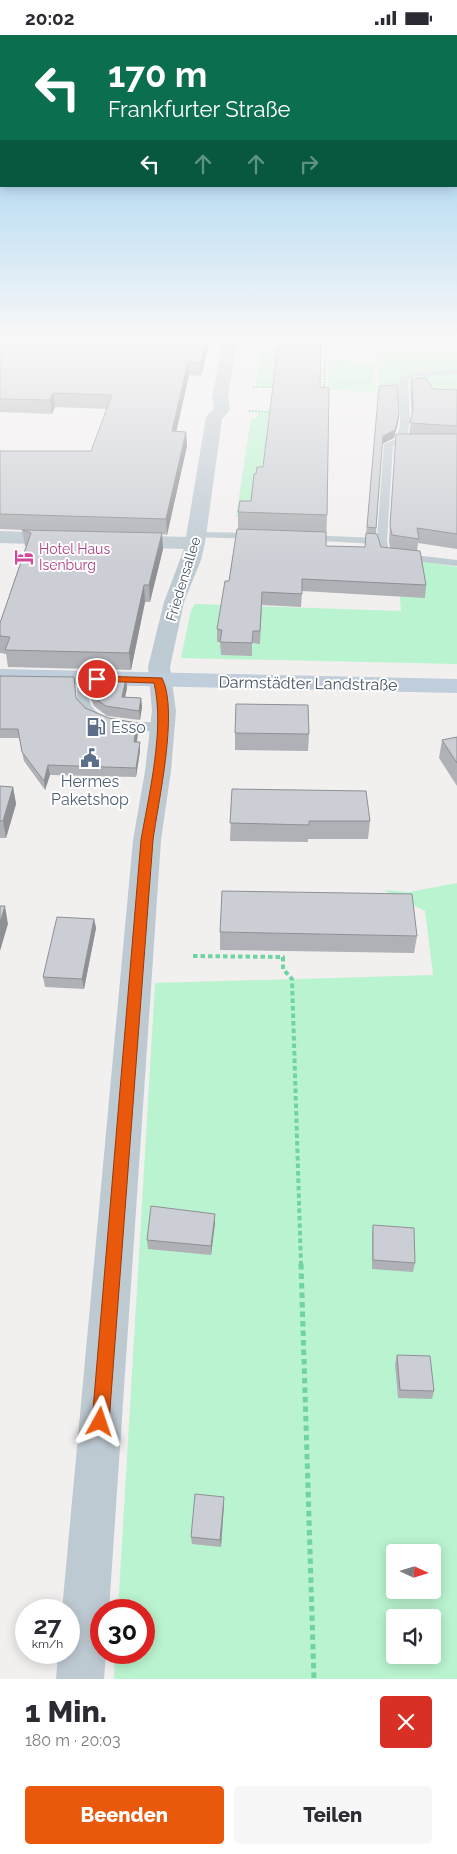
<!DOCTYPE html>
<html lang="de">
<head>
<meta charset="utf-8">
<style>
  body { margin:0; font-family:Raleway,sans-serif; background:#f7f7f7; color:#2b2b33; height:100vh; display:flex; flex-direction:column; font-size:19px; white-space:nowrap }
  * { box-sizing:border-box; margin:0 }
  p { font-size:16px; color:#7c7c81 }
  .icon { flex:none; width:28px; height:28px; fill:none; stroke:currentColor; stroke-width:2; stroke-linecap:round; stroke-linejoin:round }
  .map { position:relative; height:1644px; overflow:hidden }
  .panel { display:flex; flex-direction:column; background:#fff; flex:1 }
  .panel>* { flex:none }
  .guide { position:absolute; left:0px; top:0px; width:458px; height:152px; box-shadow:0 2px 12px #0003; background:#0b6e4f; color:#fff; overflow:hidden }
  .needle { width:32px; rotate:94deg }
  .buttons { position:absolute; left:386px; top:1509px; display:grid; gap:10px }
  .buttons a { display:grid; place-items:center; width:55px; height:55px; border-radius:5px; background:#fff; box-shadow:0 2px 12px #0003; font-size:25px }
  .speed { position:absolute; left:15px; top:1564px; display:flex; gap:10px; font-size:25px; font-weight:700; text-align:center }
  .speed>* { display:grid; place-content:center; width:65px; height:65px; border-radius:50%; background:#fff; box-shadow:0 2px 12px #0003; line-height:1 }
  .speed small { font-size:12px; font-weight:400 }
  .speed .limit { border:8px solid #d22; background:#fff; color:#111 }
  .pin { position:absolute; display:grid; place-items:center; width:42px; height:42px; color:#fff; margin:-21px; border:2px solid #fff; border-radius:50%; box-shadow:0 1px 5px #0007 }
  .me { position:absolute; width:55px; margin:-28px; rotate:5deg; stroke-linejoin:round; filter:drop-shadow(0 0 4px #0008) }
  .turn { display:flex; align-items:center; gap:18px; height:105px; padding:0 25px; font-size:22px }
  .turn .icon { width:65px; height:65px; stroke-width:2.5 }
  .turn b { display:block; font-size:35px; line-height:42px }
  .lanes { display:flex; align-items:center; height:48px; padding:0 25px; background:#0003; justify-content:center; gap:25px; direction:ltr }
  .lanes .off { opacity:.35 }
  .round { display:grid; place-items:center; flex:none; width:52px; height:52px; border-radius:5px; background:#f7f7f7 }
  .head { display:flex; align-items:center; justify-content:space-between; height:85px; padding:0 25px }
  h1 { font-size:30px; font-weight:800; line-height:38px }
  .primary-button { display:flex; gap:10px; margin-top:auto; padding:10px 25px }
  .primary-button a { flex:1; height:58px; border-radius:5px; background:#ea580c; color:#fff; font-size:20px; font-weight:800; line-height:58px; text-align:center }
  .primary-button a+a { background:#f7f7f7; color:#2b2b33 }
  .status { display:flex; justify-content:space-between; align-items:center; height:35px; padding:0 25px; background:#fff; direction:ltr }
  .status svg { height:14px; fill:currentColor }
  .map>svg:first-child { display:block }
  .green { fill:#baf3cf; fill-rule:evenodd }
  .lines { fill:none; stroke-linecap:round; stroke-linejoin:round }
  .path-far2 { stroke:#6fd4a1; stroke-width:2; stroke-dasharray:2 1; stroke-linecap:butt }
  .path-far1 { stroke:#6fd4a1; stroke-width:4; stroke-dasharray:4.5 3; stroke-linecap:butt }
  .path { stroke:#6fd4a1; stroke-width:5; stroke-dasharray:5.5 4; stroke-linecap:butt }
  .lane { fill:#becad2; fill-rule:evenodd }
  .street { fill:#becad2; fill-rule:evenodd }
  .secondary { fill:#c0cdda; fill-rule:evenodd }
  .wall { fill:#afb1b6 }
  .shaded-wall { fill:#8e9094 }
  .building { fill:#cbced4; stroke:#8e9094 }
  .route { fill:#ea580c; stroke:#983908 }
  .labels { text-anchor:middle; stroke-width:4; stroke-linejoin:round; paint-order:stroke }
  .far-hotel-label { font-size:14px; fill:#b23c85; stroke:#fff; text-anchor:start }
  .far-street-label { font-size:14px; fill:#45535e; stroke:#fff }
  .street-label { font-size:16px; fill:#45535e; stroke:#fff }
  .service-label { font-size:16px; fill:#4e5e75; stroke:#fff; text-anchor:start }
</style>
</head>
<body>
<div class="status"><b>20:02</b><svg viewBox="0 0 49 12"><path d="M0 12V9h3v3zM5 12V6h3v6zM10 12V3h3v9zM15 12V0h3v12zM26 1h20v11H26zM47 4h2v5h-2z"/></svg></div>
<div class="map">
<svg width="457" height="1644" viewBox="0 0 457 1644">
  <rect width="100%" height="100%" fill="#f2efef"/>
  <!-- green -->
  <g class="green">
    <polygon points="263,302 291,302 283,352 256,351"/>
    <polygon points="457,302 457,368 425,353 379,350 375,303"/>
    <polygon points="329,325 374,327 376,357 328,355"/>
    <polygon points="258,378 272,378 253,482 236,482 251,383 257,383"/>
    <polygon points="363,524 428,527 457,532 457,629 181,623 191,575 195,569 401,576 399,551"/>
    <path d="M457,848v796h-343l1,-26h29v-43h-26l37,-627 278,-8 -8,-64 -42,-21 26,2zM395,1518h37v37h-37zM395,1582h37v38h-37z"/>
  </g>
  <g class="lines">
    <!-- path-far2 -->
    <g class="path-far2">
      <polyline points="253,352 274,352"/>
      <polyline points="321,354 324,354 326,302"/>
      <polyline points="249,376 272,377"/>
    </g>
    <!-- path-far1 -->
    <polyline class="path-far1" points="193,921 283,922 283,934 292,944 301,1230"/>
    <!-- path -->
    <polyline class="path" points="301,1229 314,1644"/>
    <!-- lane -->
    <g class="lane">
      <path d="M457,335v4l-41,2 -8,3 2,43 -4,16 51,2v6l-57,-2 -7,2 -6,95 2,11 68,8v6l-77,-9 -3,-13 -74,-4 -1,-2 5,-3 70,3 7,-94 12,-5c10,-23 -2,-40 4,-61l15,-6z"/>
      <polygon points="197,497 256,498 261,501 256,504 193,502 193,498"/>
      <path d="M84,640l6,4c0,6 -2,13 -1,20 6,25 42,23 61,23 7,0 14,-1 19,4 -12,13 -78,0 -88,-16 -6,-10 -4,-20 -3,-31z"/>
    </g>
    <!-- street -->
    <g class="street">
      <polygon points="224,302 238,302 228,362 230,375 222,384 205,508 201,525 184,567 170,632 176,676 171,736 161,805 109,1575 101,1575 101,1618 106,1618 104,1644 56,1644 58,1618 69,1618 69,1575 62,1575 133,805 145,736 152,676 148,632 164,567 184,514 124,512 117,510 114,506 117,502 124,500 186,502 206,382 214,374 212,362"/>
      <polygon points="0,496 61,498 68,500 71,504 68,508 61,510 0,508"/>
    </g>
    <!-- secondary -->
    <polygon class="secondary" points="0,634 457,644 457,658 0,648"/>
  </g>
  <!-- wall -->
  <g class="wall">
    <polygon points="0,302 211,302 201,341 189,340 176,397 186,397 187,411 167,500 162,499 163,514 150,567 145,567 131,635 8,632 6,619 0,618 0,588 26,511 25,511 22,495 0,494 0,416 91,416 107,374 55,372 52,379 0,377"/>
    <polygon points="412,344 433,354 457,355 457,514 418,508 417,516 426,550 425,563 302,556 301,572 262,570 260,609 252,608 252,621 221,620 220,607 217,607 217,594 229,546 238,494 238,477 251,466 256,439 263,432 320,352 327,480 326,511 365,512 379,351 399,380 398,388 394,403 382,409 376,499 381,512 390,513 389,506 396,399 409,399 412,381 410,357"/>
    <polygon points="0,642 76,663 85,673 138,698 137,707 140,716 136,742 50,740 45,755 24,726 19,703 0,703"/>
    <polygon points="126,643 127,653 125,662 141,663 142,672 140,685 107,681 94,671 91,664 90,654"/>
    <polygon points="235,698 309,699 308,716 235,715"/>
    <polygon points="457,702 457,751 439,723 442,705"/>
    <polygon points="0,751 13,752 16,769 6,803 0,803"/>
    <polygon points="232,754 370,786 368,804 308,804 308,807 230,806"/>
    <polygon points="94,884 96,893 84,954 45,952 43,942"/>
    <polygon points="220,897 417,901 414,918 220,915"/>
    <polygon points="215,1188 211,1220 148,1214 147,1205"/>
    <polygon points="373,1190 415,1228 413,1237 372,1234 372,1199"/>
    <polygon points="397,1320 434,1356 432,1364 398,1363 395,1329"/>
    <polygon points="224,1469 221,1512 192,1509 191,1502"/>
  </g>
  <!-- shaded-wall -->
  <g class="shaded-wall">
    <polygon points="208,302 211,302 201,341 201,327"/>
    <polygon points="188,327 189,340 173,411 172,396"/>
    <polygon points="53,358 55,372 52,379 50,365"/>
    <polygon points="399,380 398,388 394,403 382,409 383,401"/>
    <polygon points="186,397 187,411 167,500 166,484"/>
    <polygon points="162,498 163,514 150,567 149,550"/>
    <polygon points="144,550 145,567 131,635 129,618"/>
    <polygon points="126,643 127,653 123,671 122,662"/>
    <polygon points="141,663 142,672 140,685 139,676"/>
    <polygon points="137,688 138,698 135,716 134,707"/>
    <polygon points="140,707 140,716 136,742 136,733"/>
    <polygon points="48,730 50,740 45,755 44,746"/>
    <polygon points="13,752 16,769 6,803 3,786"/>
    <polygon points="5,871 8,889 0,916 0,887"/>
    <polygon points="94,884 96,893 84,954 82,944"/>
    <polygon points="215,1179 215,1188 211,1220 211,1211"/>
    <polygon points="224,1462 224,1469 221,1512 220,1505"/>
  </g>
  <!-- building -->
  <g class="building">
    <polygon points="0,302 208,302 201,327 188,327 172,396 186,397 166,484 0,479 0,416 91,416 112,360 53,358 50,365 0,364"/>
    <polygon points="279,302 321,302 320,352 329,353 327,480 238,477 240,466 251,466 254,439 256,439 257,432 263,432"/>
    <polygon points="426,343 433,354 457,355 457,391 410,388 413,374 412,344"/>
    <polygon points="397,350 399,380 395,395 383,401 376,493 367,492 379,351"/>
    <polygon points="396,399 457,399 457,499 417,493 419,504 392,500 390,491"/>
    <polygon points="237,494 326,497 326,511 365,512 366,498 377,499 381,512 420,516 426,550 302,544 302,559 262,557 260,596 253,596 252,608 220,607 222,595 217,594 225,546 229,546"/>
    <polygon points="22,495 162,498 149,550 144,550 129,618 5,615 10,602 0,601 0,588 31,498"/>
    <polygon points="0,641 74,642 76,663 85,673 109,683 137,688 134,707 140,707 136,733 48,730 44,746 22,717 18,694 0,694"/>
    <polygon points="90,643 126,643 122,662 141,663 139,676 106,671 93,662 90,654"/>
    <polygon points="236,669 308,670 309,699 235,698"/>
    <polygon points="457,702 457,728 442,705"/>
    <polygon points="0,751 13,752 3,786 0,786"/>
    <polygon points="232,754 366,756 370,786 309,786 309,790 230,788"/>
    <polygon points="222,856 412,859 417,901 220,897"/>
    <polygon points="0,871 5,871 0,887"/>
    <polygon points="57,882 94,884 82,944 43,942"/>
    <polygon points="151,1171 215,1179 211,1211 147,1205"/>
    <polygon points="373,1190 414,1193 415,1228 373,1225"/>
    <polygon points="397,1320 430,1321 434,1356 400,1355"/>
    <polygon points="195,1459 224,1462 220,1505 191,1502"/>
  </g>
  <!-- sky -->
  <linearGradient id="sky" x2="0" y2="1"><stop stop-color="#7fc4ed"/><stop offset="0.57" stop-color="#f9f8f8"/><stop offset="1" stop-color="#f9f8f8" stop-opacity="0"/></linearGradient>
  <rect width="457" height="533" fill="url(#sky)"/>
  <!-- route -->
  <path class="route" d="M97,641l65,2c17,33 -4,124 -9,162l-44,582 -3,6 -6,3 -6,-3 -2,-6 49,-582c8,-46 24,-112 13,-157l-60,-2v-4z"/>
  <!-- icons -->
  <defs>
    <g id="hotel-bare" transform="scale(1.5)"><path d="M-6-4.5h1.5V1H6V5H4.5V3h-9V5H-6ZM-4 0a1.8 1.8 0 1 1 3.6 0ZM.5 0V-2.5h3Q6-2.5 6 0Z" fill="#d1479c" stroke="#fff" stroke-width="2.5" paint-order="stroke"/></g>
    <g id="fuel-bare" transform="scale(1.5)"><path d="M-5.5-6h7V0h2V4h1.3V-2.5L3-4.5l.8-.8L6-3V5H2.5V1h-1V6h-7ZM-4.2-4.7v3.2H.2V-4.7Z" fill="#5c6f8a" stroke="#fff" stroke-width="2.5" paint-order="stroke"/></g>
    <g id="civic-bare" transform="scale(1.5)"><path d="M-.6-6.5H3V-4.5H.6V-3L4-1V1h2V6H-6V1h2V-1L-.6-3ZM-1.2 2.5V6h2.4V2.5Z" fill="#5c6f8a" stroke="#fff" stroke-width="2.5" paint-order="stroke"/></g>
  </defs>
  <g fill-rule="evenodd">
    <use href="#hotel-bare" x="24" y="522"/>
    <use href="#fuel-bare" x="96" y="692"/>
    <use href="#civic-bare" x="90" y="723"/>
  </g>
  <g class="labels">
    <!-- far-hotel labels -->
    <g class="far-hotel-label">
      <text x="39" y="519">Hotel Haus<tspan x="39" dy="16">Isenburg</tspan></text>
    </g>
    <!-- far-street labels -->
    <g class="far-street-label">
      <text transform="translate(183 544) rotate(-73)" y="5">Friedensallee</text>
    </g>
    <!-- street labels -->
    <g class="street-label">
      <text transform="translate(308 648) rotate(1)" y="6">Darmstädter Landstraße</text>
    </g>
    <!-- service labels -->
    <g class="service-label">
      <text x="111" y="698">Esso</text>
      <text x="90" y="752" text-anchor="middle">Hermes<tspan x="90" dy="18">Paketshop</tspan></text>
    </g>
  </g>
</svg>
<div class="buttons">
<a><svg class="needle" viewBox="-14 -14 28 28"><path d="M0-13l5 13h-10z" fill="#e53935"/><path d="M0 13l5-13h-10z" fill="#7c7c81"/></svg></a>
<a><svg class="icon" aria-label="sound" viewBox="0 0 24 24"><path d="M4 9h4l5-4v14l-5-4H4zM17 9q2 3 0 6"/></svg></a>
</div>
<div class="speed"><div>27<small>km/h</small></div><div class="limit">30</div></div>
<div class="pin" style="left:97px;top:644px;background:#d93025"><svg class="icon" aria-label="arrive" viewBox="0 0 24 24"><path d="M6 21V4h12l-3 4 3 4H6"/></svg></div>
<svg class="me" style="left:100px;top:1387px" viewBox="-20 -20 40 40"><path d="M0-17L14 15 0 8-14 15z" fill="#ea580c" stroke="#fff" stroke-width="4"/></svg>
<div class="guide">
<div class="turn"><svg class="icon" aria-label="left" viewBox="0 0 24 24"><path d="M17 20v-9H6M10 6l-5 5 5 5"/></svg><div><b>170 m</b>Frankfurter Straße</div></div>
<div class="lanes"><svg class="icon" aria-label="left" viewBox="0 0 24 24"><path d="M17 20v-9H6M10 6l-5 5 5 5"/></svg><svg class="icon off" aria-label="ahead" viewBox="0 0 24 24"><path d="M12 20V5M6 11l6-6 6 6"/></svg><svg class="icon off" aria-label="ahead" viewBox="0 0 24 24"><path d="M12 20V5M6 11l6-6 6 6"/></svg><svg class="icon off" aria-label="right" viewBox="0 0 24 24"><path d="M7 20v-9h11M14 6l5 5-5 5"/></svg></div>
</div>
</div>
<section class="panel">
<div class="head"><div><h1>1 Min.</h1><p>180 m · 20:03</p></div><a class="round" style="background:#d93025;color:#fff"><svg class="icon" aria-label="close" viewBox="0 0 24 24"><path d="M6 6l12 12M18 6L6 18"/></svg></a></div>
<div class="primary-button"><a>Beenden</a><a>Teilen</a></div>
</section>
</body>
</html>
